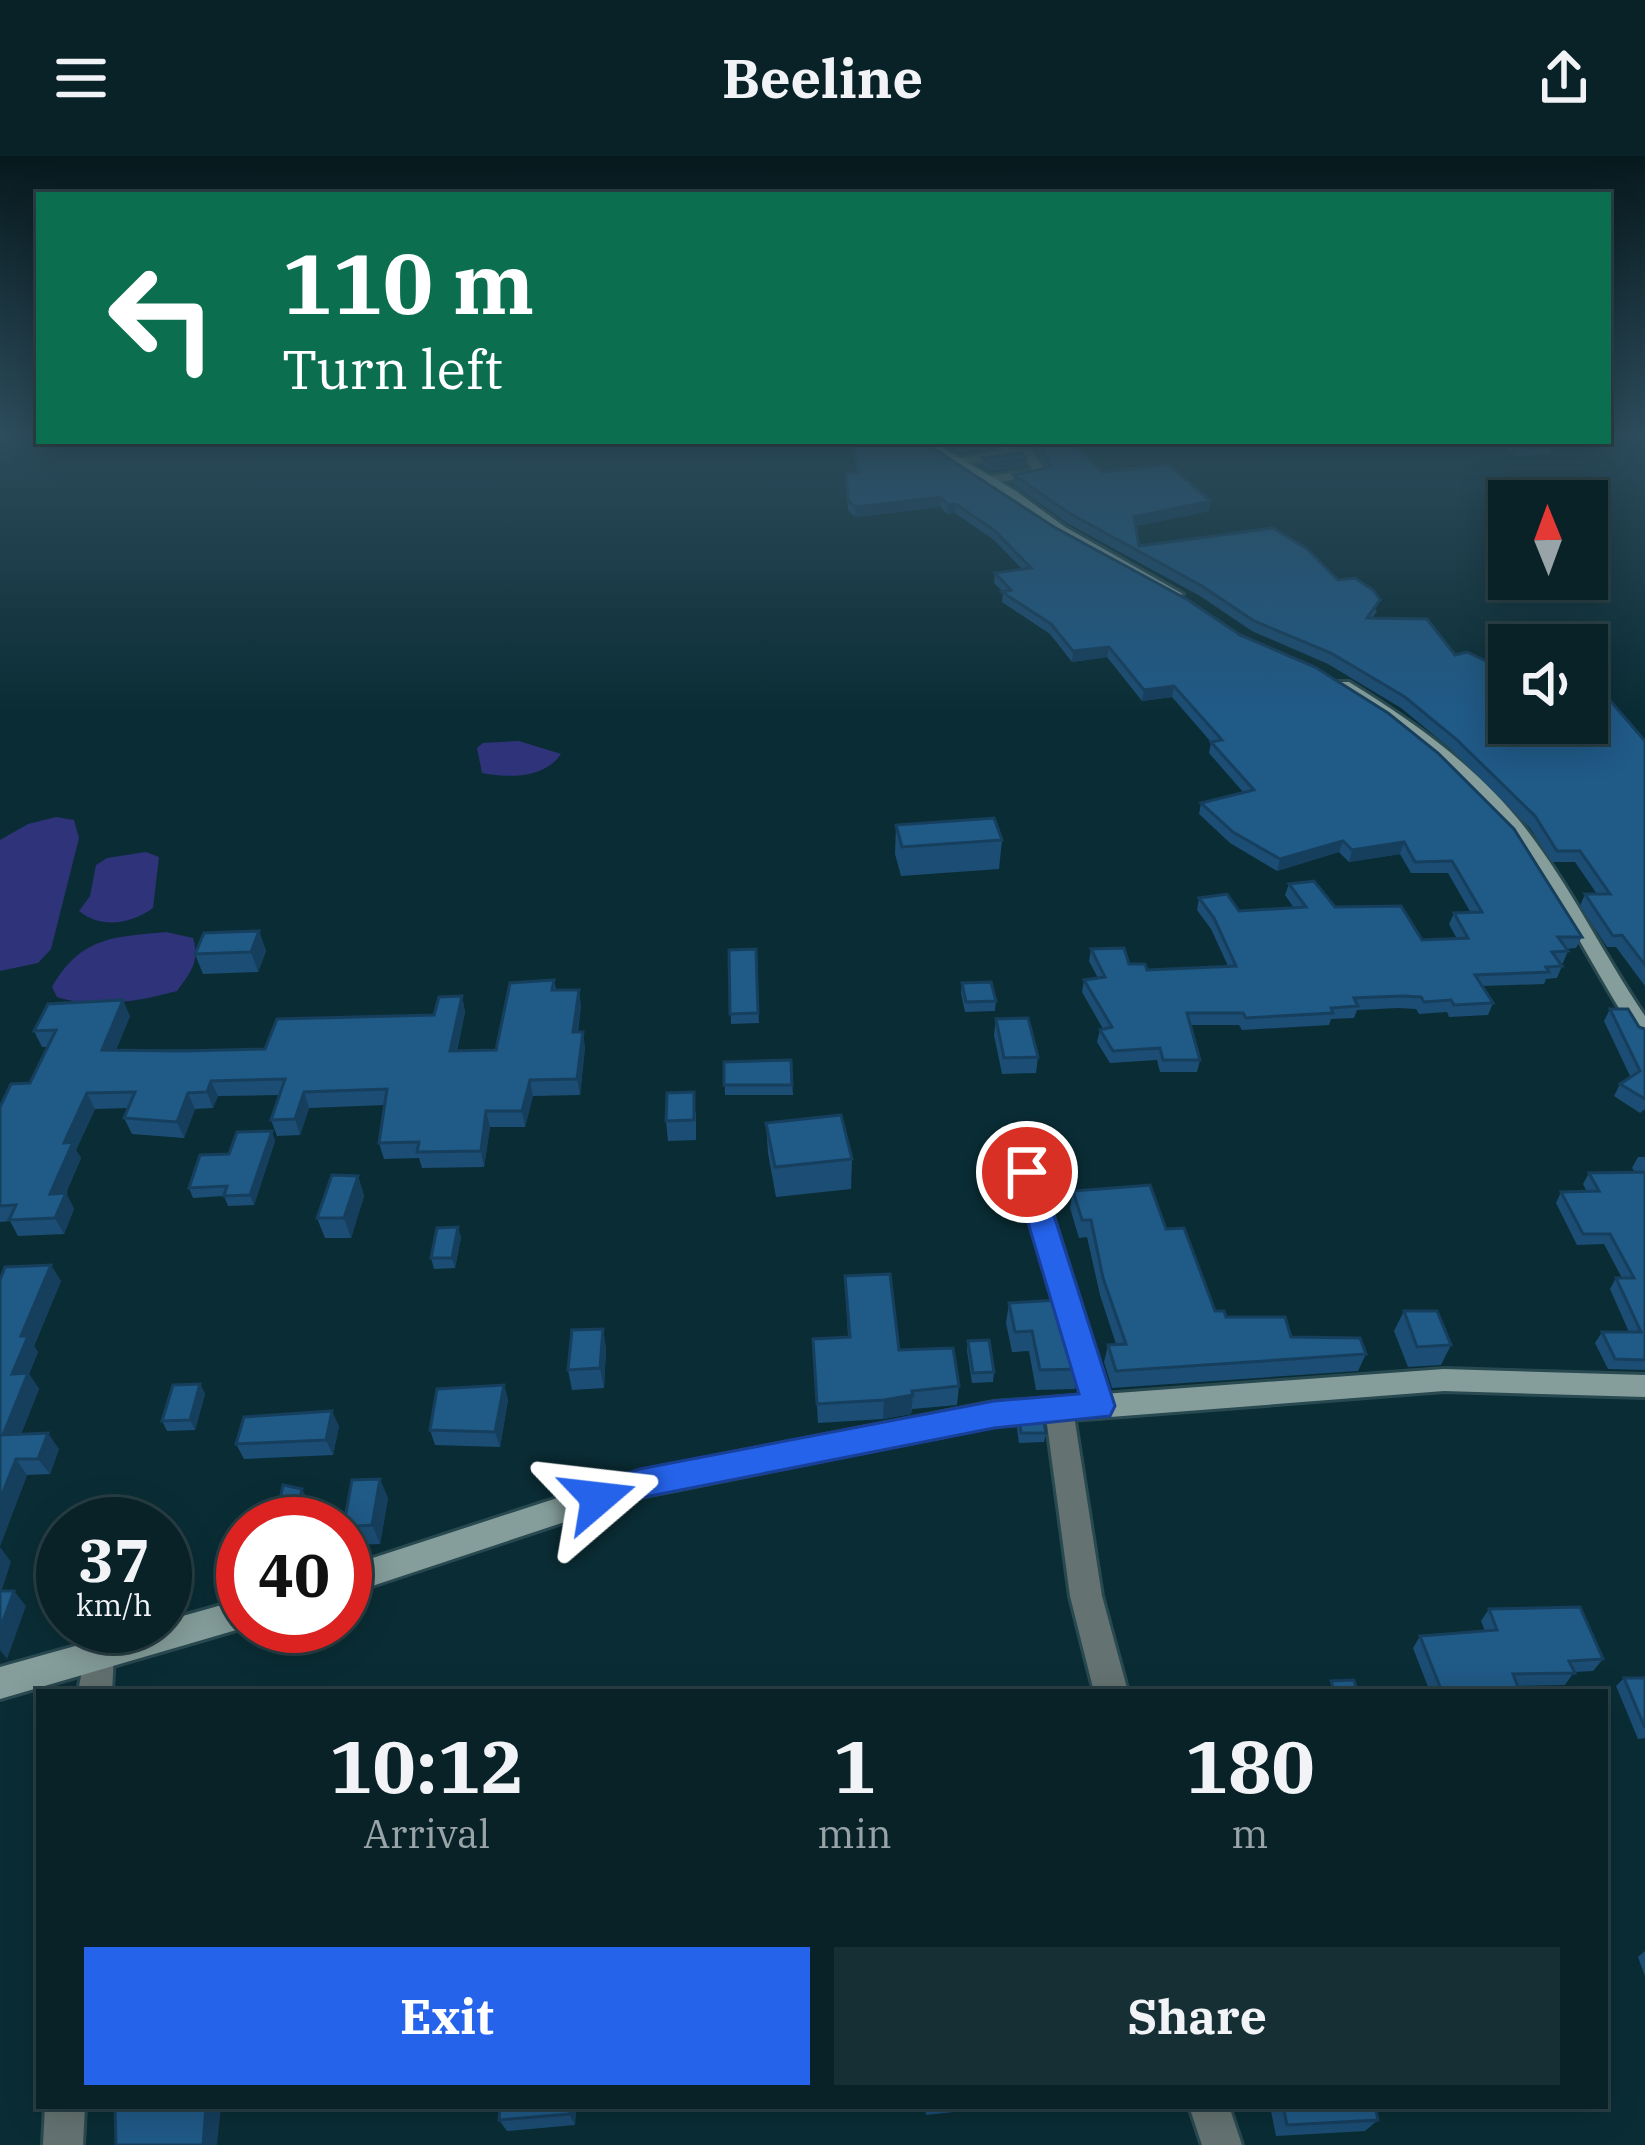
<!DOCTYPE html>
<html lang="en">
<head>
<meta charset="utf-8">
<style>
  body { margin:0; font-family:"IBM Plex Serif",serif; background:#162f34; color:#f1f3f6; height:100vh; display:flex; flex-direction:column; font-size:45px; white-space:nowrap }
  * { box-sizing:border-box; margin:0 }
  p { font-size:39px; color:#98a4a8 }
  .icon { flex:none; width:66px; height:66px; fill:none; stroke:currentColor; stroke-width:2; stroke-linecap:round; stroke-linejoin:round }
  .map { position:relative; flex:1; overflow:hidden }
  .drawer { position:absolute; left:36px; top:1533px; width:1572px; height:420px; display:flex; flex-direction:column; background:#082228; border-radius:0px; box-shadow:0 6px 30px #0003,0 0 0 3px #293f45 }
  .drawer>* { flex:none }
  .banner { position:absolute; left:36px; top:36px; width:1575px; height:252px; border-radius:0px; box-shadow:0 6px 30px #0003,0 0 0 3px #293f45; background:#0b6e4f; color:#fff; overflow:hidden }
  .needle { width:78px; rotate:359deg }
  .fabs { position:absolute; left:1488px; top:324px; display:grid; gap:24px }
  .fabs a { display:grid; place-items:center; width:120px; height:120px; border-radius:0px; background:#082228; box-shadow:0 6px 30px #0003,0 0 0 3px #293f45; font-size:60px }
  .speed { position:absolute; left:36px; top:1341px; display:flex; gap:24px; font-size:60px; font-weight:700; text-align:center }
  .speed>* { display:grid; place-content:center; width:156px; height:156px; border-radius:50%; background:#082228; box-shadow:0 6px 30px #0003,0 0 0 3px #293f45; line-height:1 }
  .speed small { font-size:30px; font-weight:400 }
  .speed .limit { border:18px solid #d22; background:#fff; color:#111 }
  .pin { position:absolute; display:grid; place-items:center; width:102px; height:102px; color:#fff; margin:-51px; border:6px solid #fff; border-radius:50%; box-shadow:0 3px 12px #0007 }
  .me { position:absolute; width:132px; margin:-66px; rotate:73deg; stroke-linejoin:round; filter:drop-shadow(0 0 9px #0008) }
  .turn { display:flex; align-items:center; gap:42px; height:252px; padding:0 48px; font-size:54px }
  .turn .icon { width:156px; height:156px; stroke-width:2.5 }
  .turn b { display:block; font-size:84px; line-height:102px }
  .eta { display:flex; justify-content:space-evenly; align-items:center; height:204px; text-align:center }
  .eta b { font-size:72px; font-weight:700; line-height:84px }
  .action { display:flex; gap:24px; margin-top:auto; padding:24px 48px }
  .action a { flex:1; height:138px; border-radius:0px; background:#2563eb; color:#fff; font-size:48px; font-weight:700; line-height:138px; text-align:center }
  .action a+a { background:#162f34; color:#f1f3f6 }
  header { display:flex; justify-content:space-between; align-items:center; height:156px; padding:0 48px; background:#082228; font-size:54px; font-weight:700 }
  .map>svg:first-child { display:block }
  .water { fill:#2e337a }
  .lines { fill:none; stroke-linecap:round; stroke-linejoin:round }
  .street-casing { stroke:#294951; stroke-width:6 }
  .secondary-casing { stroke:#294951; stroke-width:6 }
  .street { fill:#647371; fill-rule:evenodd }
  .secondary { fill:#859e9b; fill-rule:evenodd }
  .wall { fill:#1c4d74 }
  .shaded-wall { fill:#163f5e }
  .building { fill:#205a87; stroke:#163f5e; stroke-width:3 }
  .route { fill:#2563eb; stroke:#184099; stroke-width:3 }
</style>
</head>
<body>
<header><svg class="icon" aria-label="menu" viewBox="0 0 24 24"><path d="M4 6h16M4 12h16M4 18h16"/></svg>Beeline<svg class="icon" aria-label="share" viewBox="0 0 24 24"><path d="M12 15V3M7 8l5-5 5 5M5 13v7h14v-7"/></svg></header>
<div class="map">
<svg width="1645" height="1989" viewBox="0 0 1645 1989">
  <rect width="100%" height="100%" fill="#0a2d35"/>
  <!-- water -->
  <g class="water">
    <path d="M519,585l42,13c-17,25 -53,24 -79,19l-5,-25 6,-5z"/>
    <polygon points="56,661 74,664 79,682 51,793 38,807 0,815 0,684 28,668"/>
    <path d="M146,696l13,5 -6,51c-22,16 -52,21 -74,3l11,-15 6,-31 11,-7z"/>
    <path d="M166,776l27,6c7,23 -2,34 -16,53 -36,10 -83,18 -120,6l-5,-10c29,-50 60,-50 114,-55z"/>
  </g>
  <g class="lines">
    <!-- street casing -->
    <g class="street-casing">
      <g id="street">
        <polygon points="997,285 1007,285 1013,293 1031,293 1047,317 990,328 984,324 985,321 1033,314 1023,300 952,309 946,305 1002,294"/>
        <polygon points="1027,1007 1039,1016 1113,1250 1109,1258 1099,1262 1089,1258 1085,1250 1015,1016"/>
        <polygon points="1059,1241 1069,1245 1073,1253 1102,1440 1128,1536 1094,1536 1070,1440 1045,1253 1049,1245"/>
        <polygon points="98,1484 109,1488 114,1499 112,1536 78,1536 87,1488"/>
        <polygon points="45,1950 85,1950 83,1989 43,1989"/>
        <polygon points="1189,1950 1229,1950 1242,1989 1202,1989"/>
      </g>
    </g>
    <!-- secondary casing -->
    <g class="secondary-casing">
      <g id="secondary">
        <polygon points="916,285 931,285 1016,335 1065,371 1183,438 1171,441 1055,377 1006,341"/>
        <path d="M1337,526h12c65,40 129,85 177,147 45,58 77,125 119,187v23l-8,-2c-47,-72 -84,-154 -140,-220 -45,-53 -102,-92 -160,-129z"/>
        <polygon points="1444,1213 1645,1219 1645,1241 1444,1235 994,1270 640,1341 345,1439 345,1411 640,1315 994,1246"/>
        <polygon points="243,1443 243,1470 250,1470 0,1543 0,1511 147,1470 165,1470 165,1465"/>
      </g>
    </g>
    <!-- street -->
    <use href="#street" class="street"/>
    <!-- secondary -->
    <use href="#secondary" class="secondary"/>
  </g>
  <!-- wall -->
  <g class="wall">
    <polygon points="841,285 922,285 1582,781 1576,792 1566,793 1568,795 1563,807 1560,807 1562,810 1557,822 1546,823 1544,828 1483,830 1493,847 1488,859 1449,861 1447,856 1419,858 1416,853 1398,852 1357,854 1354,862 1331,863 1329,869 1242,874 1239,869 1190,869 1200,904 1197,916 1160,916 1157,904 1110,907 1097,886 1100,874 1103,873 1082,836 1084,824 1098,822 1089,805 1091,793 1147,814 1228,810 1211,773 1197,754 1199,742 1239,755 1294,752 1285,739 1289,728 1335,751 1422,784 1457,783 1449,768 1454,757 1471,757 1448,717 1411,717 1400,698 1349,706 1339,696 1277,715 1230,687 1199,658 1201,647 1243,636 1209,597 1211,586 1172,541 1142,545 1107,501 1072,506 1050,478 1002,446 1003,436 994,427 995,417 1022,413 994,384 955,357 947,358 940,351 855,361 848,354 846,326 857,317 852,295"/>
    <polygon points="940,285 996,285 995,291 961,297"/>
    <polygon points="1014,285 1071,285 1102,316 1210,345 1209,355 1136,370 1139,390 1338,424 1377,455 1372,462 1645,585 1645,830 1616,791 1607,791 1580,750 1585,738 1597,738 1575,706 1552,706 1530,672 1452,594 1401,552 1328,508 1252,475 1200,440 1067,367 1013,328 1014,319 1046,312 1035,290"/>
    <polygon points="1498,285 1553,285 1549,299 1516,300"/>
    <polygon points="983,302 1026,303 1025,311 992,315 982,310"/>
    <polygon points="896,669 1002,684 999,713 901,720 895,698"/>
    <polygon points="259,775 266,795 258,816 203,818 195,798"/>
    <polygon points="756,793 759,867 731,868 729,794"/>
    <polygon points="554,824 556,834 581,849 578,876 585,891 580,939 533,940 525,971 490,971 484,1011 422,1012 419,1002 384,1003 379,987 385,949 309,952 300,979 277,980 271,964 279,939 218,940 213,952 195,953 184,982 132,978 124,962 128,952 95,953 76,994 81,1002 66,1037 74,1053 64,1078 18,1080 10,1065 0,1066 0,951 30,927 48,891 42,891 34,875 130,860 116,894 265,893 434,859 462,840 465,856 457,895 496,894"/>
    <polygon points="962,827 996,845 995,855 965,856 961,837"/>
    <polygon points="1610,853 1645,873 1645,953 1640,957 1614,940 1620,928 1631,922 1604,865"/>
    <polygon points="996,863 1038,901 1036,917 1002,918 994,879"/>
    <polygon points="791,904 793,939 725,939 724,906"/>
    <polygon points="696,956 696,984 668,985 666,965"/>
    <polygon points="766,967 852,1003 851,1033 776,1041 768,997"/>
    <polygon points="275,985 254,1049 228,1050 224,1040 193,1042 189,1032 229,998"/>
    <polygon points="1638,1001 1645,1001 1645,1214 1608,1213 1595,1187 1602,1176 1629,1176 1610,1133 1616,1122 1622,1122 1604,1088 1577,1089 1556,1047 1561,1036 1587,1036 1583,1028 1589,1017 1635,1016 1632,1012"/>
    <polygon points="358,1020 364,1040 351,1082 325,1082 317,1062"/>
    <polygon points="1073,1035 1166,1073 1215,1155 1226,1161 1291,1181 1366,1198 1358,1215 1112,1232 1104,1206 1108,1189 1116,1188 1100,1139 1087,1081 1079,1082 1070,1052"/>
    <polygon points="461,1081 455,1112 434,1113 431,1102"/>
    <polygon points="845,1120 899,1194 959,1230 957,1249 912,1253 911,1258 883,1263 818,1267 813,1183 848,1181"/>
    <polygon points="0,1124 61,1125 34,1190 38,1196 29,1218 39,1233 21,1278 59,1293 50,1318 27,1319 0,1390"/>
    <polygon points="1009,1147 1079,1213 1075,1233 1036,1234 1029,1195 1012,1196 1006,1167"/>
    <polygon points="1404,1155 1451,1189 1441,1209 1408,1211 1394,1175"/>
    <polygon points="603,1173 606,1193 604,1232 572,1234 568,1214"/>
    <polygon points="968,1185 994,1216 993,1226 972,1227 967,1195"/>
    <polygon points="200,1228 205,1238 195,1274 167,1275 162,1265"/>
    <polygon points="504,1229 508,1244 500,1291 435,1289 430,1274"/>
    <polygon points="1019,1263 1046,1277 1044,1286 1019,1287 1017,1273"/>
    <polygon points="339,1270 333,1299 244,1303 236,1288"/>
    <polygon points="388,1342 380,1388 352,1389 345,1375 345,1368"/>
    <polygon points="1489,1453 1603,1503 1593,1515 1574,1516 1565,1529 1518,1530 1520,1536 1430,1536 1413,1492 1420,1480 1485,1475 1481,1465"/>
    <polygon points="1624,1522 1645,1522 1645,1582 1638,1583 1616,1530"/>
    <polygon points="1645,1795 1645,1820 1638,1801"/>
    <polygon points="576,1950 575,1969 507,1975 499,1964"/>
    <polygon points="925,1950 955,1950 954,1956 926,1959"/>
    <polygon points="1270,1950 1375,1950 1378,1964 1365,1975 1276,1980"/>
  </g>
  <!-- shaded-wall -->
  <g class="shaded-wall">
    <polygon points="979,285 996,285 995,291 961,297 962,288"/>
    <polygon points="1026,303 1025,311 992,315 992,308"/>
    <polygon points="941,341 940,351 855,361 855,351"/>
    <polygon points="1210,345 1209,355 1132,371 1134,361"/>
    <polygon points="956,348 955,357 947,358 948,349"/>
    <polygon points="1109,491 1107,501 1072,506 1073,495"/>
    <polygon points="1174,530 1172,541 1142,545 1144,534"/>
    <polygon points="1343,685 1339,696 1277,715 1280,703"/>
    <polygon points="1404,686 1400,698 1349,706 1352,694"/>
    <polygon points="259,775 266,795 258,816 251,796"/>
    <polygon points="579,834 581,849 575,891 573,876"/>
    <polygon points="462,840 465,856 453,911 450,895"/>
    <polygon points="123,844 130,860 109,910 102,894"/>
    <polygon points="583,876 585,891 580,939 577,923"/>
    <polygon points="530,924 533,940 525,971 522,955"/>
    <polygon points="211,925 218,940 213,952 207,936"/>
    <polygon points="304,936 309,952 300,979 295,963"/>
    <polygon points="87,937 95,953 76,994 81,1002 66,1037 74,1053 64,1078 55,1062 50,1038 64,987"/>
    <polygon points="188,937 195,953 184,982 177,966"/>
    <polygon points="486,955 490,971 484,1011 481,995"/>
    <polygon points="272,975 275,985 254,1049 250,1039"/>
    <polygon points="358,1020 364,1040 351,1082 344,1062"/>
    <polygon points="458,1071 461,1081 455,1112 452,1102"/>
    <polygon points="51,1109 61,1125 34,1190 38,1196 29,1218 39,1233 14,1295 3,1279 12,1218 21,1180"/>
    <polygon points="603,1173 606,1193 604,1232 600,1212"/>
    <polygon points="200,1228 205,1238 195,1274 190,1264"/>
    <polygon points="504,1229 508,1244 500,1291 495,1276"/>
    <polygon points="913,1239 911,1258 883,1263 884,1244"/>
    <polygon points="332,1255 339,1270 333,1299 326,1284"/>
    <polygon points="48,1277 59,1293 50,1318 38,1303"/>
    <polygon points="16,1303 27,1319 0,1390 0,1344"/>
    <polygon points="380,1323 388,1342 380,1388 372,1369"/>
    <polygon points="302,1333 307,1342 301,1368 294,1368"/>
    <polygon points="0,1391 11,1406 0,1439"/>
    <polygon points="14,1435 26,1450 7,1503 0,1494 0,1473"/>
    <polygon points="206,1950 221,1950 217,1989 203,1989"/>
    <polygon points="570,1950 576,1950 575,1969 569,1958"/>
  </g>
  <!-- building -->
  <g class="building">
    <polygon points="851,285 922,285 1054,371 1188,444 1240,479 1315,511 1388,557 1438,597 1514,673 1582,781 1558,781 1568,795 1552,796 1562,810 1546,811 1549,816 1475,819 1493,847 1454,849 1451,844 1424,846 1421,841 1402,840 1354,842 1358,850 1331,852 1333,857 1246,862 1243,857 1187,857 1200,904 1163,904 1160,892 1113,895 1100,874 1112,871 1084,824 1105,821 1091,793 1124,792 1129,808 1145,808 1147,814 1236,810 1214,762 1199,742 1227,738 1239,755 1306,751 1289,728 1314,725 1335,751 1401,750 1422,784 1468,782 1454,757 1482,756 1452,705 1415,706 1404,686 1352,694 1343,685 1280,703 1233,676 1201,647 1254,634 1211,586 1222,584 1174,530 1144,534 1109,491 1073,495 1051,468 1002,436 1011,434 995,417 1031,412 995,375 956,348 948,349 941,341 855,351 848,344 846,317 859,317"/>
    <polygon points="1038,285 1071,285 1102,316 1169,309 1210,345 1134,361 1139,390 1273,372 1307,393 1338,424 1355,422 1373,434 1380,444 1367,462 1427,463 1455,499 1467,496 1488,506 1509,502 1509,567 1587,567 1587,526 1601,534 1645,585 1645,809 1622,779 1613,780 1585,738 1610,738 1580,695 1557,695 1535,660 1456,583 1405,541 1331,497 1254,465 1202,430 1069,357 1014,319 1051,311"/>
    <polygon points="1022,297 1026,303 992,308 983,302"/>
    <polygon points="994,662 1002,684 902,691 896,669"/>
    <polygon points="259,775 251,796 195,798 204,777"/>
    <polygon points="756,793 758,857 730,858 729,794"/>
    <polygon points="554,824 552,834 579,834 573,876 583,876 577,923 530,924 522,955 486,955 481,995 417,996 419,986 379,987 387,933 304,936 295,963 271,964 285,923 211,925 207,936 188,937 177,966 124,962 135,936 87,937 64,987 73,986 50,1038 66,1037 55,1062 9,1064 16,1049 0,1050 0,951 11,928 30,927 56,874 34,875 48,848 123,844 102,894 180,895 265,893 277,863 434,859 439,841 462,840 450,895 496,894 510,827"/>
    <polygon points="991,826 996,845 966,846 962,827"/>
    <polygon points="1610,853 1628,853 1639,871 1645,873 1645,943 1620,928 1640,915"/>
    <polygon points="1028,862 1038,901 1004,902 996,863"/>
    <polygon points="791,904 792,929 724,929 724,906"/>
    <polygon points="694,936 694,964 666,965 667,937"/>
    <polygon points="841,959 852,1003 775,1011 766,967"/>
    <polygon points="272,975 250,1039 224,1040 227,1030 189,1032 200,999 229,998 237,976"/>
    <polygon points="1645,1016 1645,1204 1615,1203 1602,1176 1641,1176 1616,1122 1634,1122 1610,1078 1583,1078 1561,1036 1599,1035 1589,1017"/>
    <polygon points="332,1019 358,1020 344,1062 317,1062"/>
    <polygon points="1150,1029 1166,1073 1184,1072 1215,1155 1224,1155 1226,1161 1285,1161 1291,1181 1360,1182 1366,1198 1116,1215 1108,1189 1126,1188 1103,1122 1091,1064 1082,1064 1073,1035"/>
    <polygon points="458,1071 452,1102 431,1102 437,1072"/>
    <polygon points="51,1109 21,1180 28,1180 12,1218 28,1217 3,1279 48,1277 38,1303 16,1303 0,1344 0,1124 5,1111"/>
    <polygon points="890,1118 899,1194 953,1192 959,1230 912,1235 913,1239 884,1244 817,1248 813,1183 850,1181 845,1120"/>
    <polygon points="1058,1144 1079,1213 1040,1214 1032,1175 1015,1176 1009,1147"/>
    <polygon points="1404,1155 1437,1155 1451,1189 1417,1191"/>
    <polygon points="603,1173 600,1212 568,1214 572,1174"/>
    <polygon points="989,1184 994,1216 973,1217 968,1185"/>
    <polygon points="200,1228 190,1264 162,1265 173,1229"/>
    <polygon points="504,1229 495,1276 430,1274 437,1233"/>
    <polygon points="332,1255 326,1284 236,1288 244,1261"/>
    <polygon points="1043,1261 1046,1277 1021,1277 1019,1263"/>
    <polygon points="380,1323 372,1369 345,1371 344,1368 352,1324"/>
    <polygon points="283,1329 302,1333 294,1368 257,1368 261,1350 279,1349"/>
    <polygon points="0,1435 14,1435 0,1473"/>
    <polygon points="1580,1451 1603,1503 1569,1505 1575,1517 1513,1518 1520,1536 1442,1536 1420,1480 1497,1474 1489,1453"/>
    <polygon points="1624,1522 1645,1522 1645,1572"/>
    <polygon points="1354,1524 1357,1536 1334,1536 1331,1525"/>
    <polygon points="115,1950 206,1950 203,1989 116,1989"/>
    <polygon points="500,1950 570,1950 569,1958 499,1964"/>
    <polygon points="927,1950 955,1950 955,1951 928,1953"/>
    <polygon points="1283,1950 1375,1950 1378,1964 1287,1969"/>
  </g>
  <!-- sky -->
  <linearGradient id="sky" x2="0" y2="1"><stop stop-color="#06191d"/><stop offset="0.5" stop-color="#2d4c5c"/><stop offset="1" stop-color="#2d4c5c" stop-opacity="0"/></linearGradient>
  <rect width="1645" height="557" fill="url(#sky)"/>
  <!-- route -->
  <polygon class="route" points="1027,1006 1040,1016 1115,1250 1110,1260 994,1272 640,1342 598,1357 586,1352 581,1342 586,1331 640,1313 994,1245 1079,1238 1013,1016"/>
</svg>
<div class="fabs">
<a><svg class="needle" viewBox="-14 -14 28 28"><path d="M0-13l5 13h-10z" fill="#e53935"/><path d="M0 13l5-13h-10z" fill="#98a4a8"/></svg></a>
<a><svg class="icon" aria-label="sound" viewBox="0 0 24 24"><path d="M4 9h4l5-4v14l-5-4H4zM17 9q2 3 0 6"/></svg></a>
</div>
<div class="speed"><div>37<small>km/h</small></div><div class="limit">40</div></div>
<div class="pin" style="left:1027px;top:1016px;background:#d93025"><svg class="icon" aria-label="arrive" viewBox="0 0 24 24"><path d="M6 21V4h12l-3 4 3 4H6"/></svg></div>
<svg class="me" style="left:598px;top:1342px" viewBox="-20 -20 40 40"><path d="M0-17L14 15 0 8-14 15z" fill="#2563eb" stroke="#fff" stroke-width="4"/></svg>
<div class="banner">
<div class="turn"><svg class="icon" aria-label="left" viewBox="0 0 24 24"><path d="M17 20v-9H6M10 6l-5 5 5 5"/></svg><div><b>110 m</b>Turn left</div></div>
</div>
<section class="drawer">
<div class="eta">
<div><b>10:12</b><p>Arrival</p></div>
<div><b>1</b><p>min</p></div>
<div><b>180</b><p>m</p></div>
</div>
<div class="action"><a>Exit</a><a>Share</a></div>
</section>
</div>
</body>
</html>
